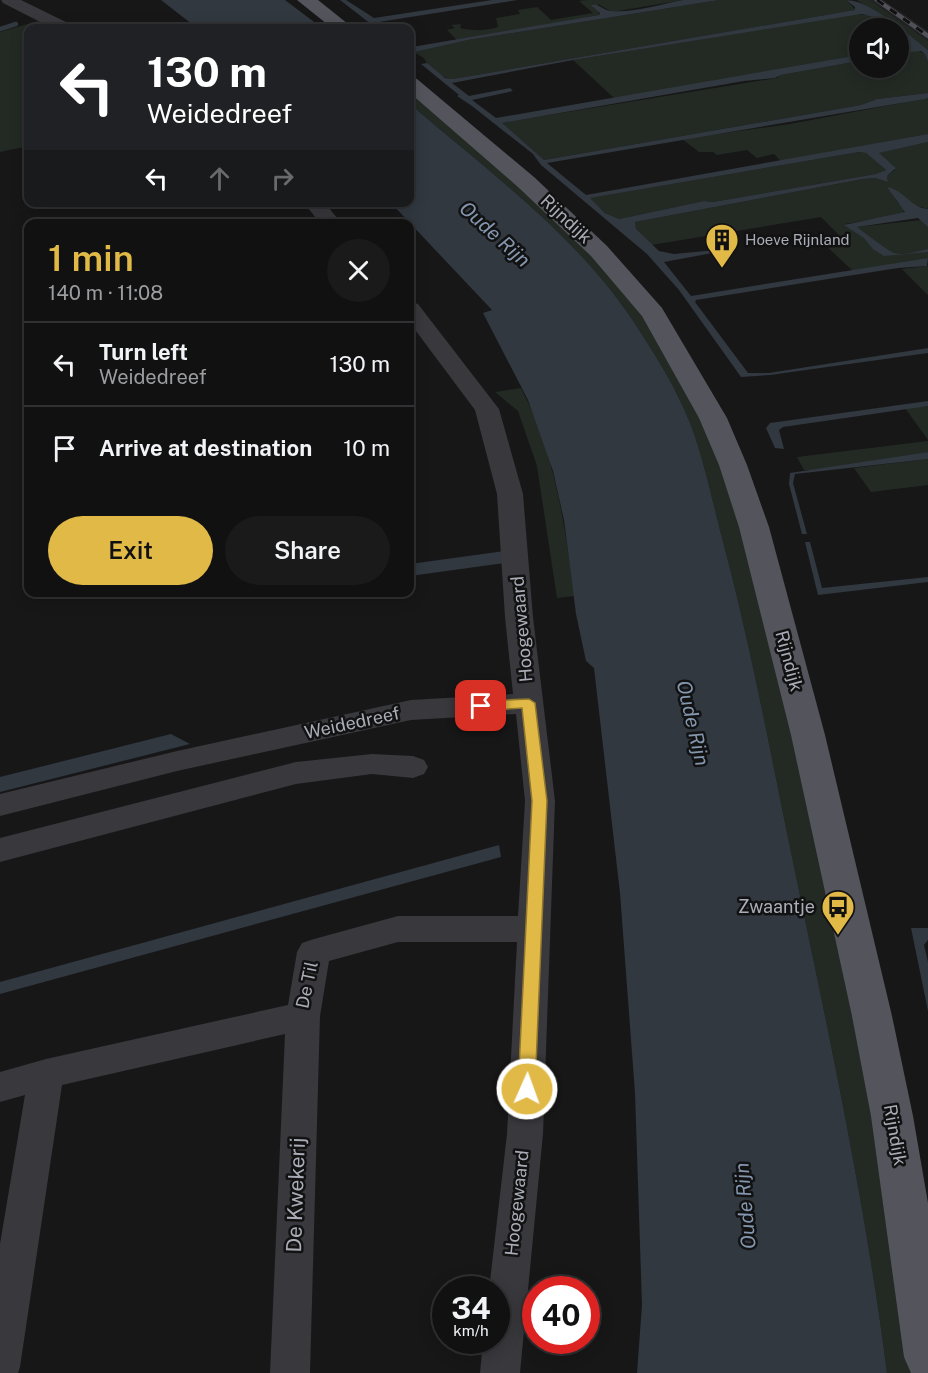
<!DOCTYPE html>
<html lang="en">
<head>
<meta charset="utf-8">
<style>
  body { margin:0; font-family:"Public Sans",sans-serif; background:#1a1a1b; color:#f1f3f6; height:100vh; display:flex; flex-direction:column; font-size:22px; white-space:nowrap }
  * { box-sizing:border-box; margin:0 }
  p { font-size:20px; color:#9c9d9f }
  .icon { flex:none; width:33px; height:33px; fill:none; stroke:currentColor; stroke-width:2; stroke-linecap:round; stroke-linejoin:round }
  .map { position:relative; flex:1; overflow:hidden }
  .side { position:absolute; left:24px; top:219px; width:390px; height:378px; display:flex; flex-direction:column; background:#111112; border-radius:12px; box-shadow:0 3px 15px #0003,0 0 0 2px #303132 }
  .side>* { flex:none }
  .top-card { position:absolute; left:24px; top:24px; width:390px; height:183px; border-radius:12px; box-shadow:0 3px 15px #0003,0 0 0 2px #303132; background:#202124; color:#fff; overflow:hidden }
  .buttons { position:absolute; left:849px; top:18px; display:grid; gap:12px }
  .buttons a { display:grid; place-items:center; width:60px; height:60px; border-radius:50%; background:#111112; box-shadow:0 3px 15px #0003,0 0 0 2px #303132; font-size:30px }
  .speed { position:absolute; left:432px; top:1276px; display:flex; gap:12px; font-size:30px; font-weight:700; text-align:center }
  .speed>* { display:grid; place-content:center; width:78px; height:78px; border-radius:50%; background:#111112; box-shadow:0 3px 15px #0003,0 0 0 2px #303132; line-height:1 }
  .speed small { font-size:15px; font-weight:400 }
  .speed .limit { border:9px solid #d22; background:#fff; color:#111 }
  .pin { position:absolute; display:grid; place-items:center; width:51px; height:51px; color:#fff; margin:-26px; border-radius:12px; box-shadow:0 3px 9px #0006 }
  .me { position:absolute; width:66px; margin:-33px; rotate:2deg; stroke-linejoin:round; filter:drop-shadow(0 0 4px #0008) }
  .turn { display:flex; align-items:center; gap:21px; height:126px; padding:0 24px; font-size:27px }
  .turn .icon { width:78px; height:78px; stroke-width:2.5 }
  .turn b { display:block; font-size:42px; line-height:51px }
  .lanes { display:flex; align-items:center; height:57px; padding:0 24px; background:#0003; justify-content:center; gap:30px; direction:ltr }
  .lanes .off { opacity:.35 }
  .round { display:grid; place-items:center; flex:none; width:63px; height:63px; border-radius:32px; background:#1a1a1b }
  .headline { display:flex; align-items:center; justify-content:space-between; height:102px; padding:0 24px }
  h1 { font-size:36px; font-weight:600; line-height:45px; color:#e1b946 }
  .button { display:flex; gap:12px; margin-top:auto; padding:12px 24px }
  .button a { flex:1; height:69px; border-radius:36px; background:#e1b946; color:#111; font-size:24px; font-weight:600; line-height:69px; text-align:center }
  .button a+a { background:#1a1a1b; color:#f1f3f6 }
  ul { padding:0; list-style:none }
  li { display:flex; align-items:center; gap:18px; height:84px; padding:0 24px; border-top:2px solid #303132 }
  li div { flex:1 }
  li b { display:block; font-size:22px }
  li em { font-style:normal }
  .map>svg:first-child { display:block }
  .built { fill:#232325 }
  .green { fill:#232a24 }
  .water { fill:#313840; fill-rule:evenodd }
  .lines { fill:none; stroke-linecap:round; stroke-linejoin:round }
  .stream { stroke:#313840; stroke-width:4.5 }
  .minor { fill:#38383d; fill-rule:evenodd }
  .major { fill:#54555c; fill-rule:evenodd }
  .rail-casing { stroke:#515258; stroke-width:4.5 }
  .rail { stroke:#121213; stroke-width:3; stroke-dasharray:8; stroke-linecap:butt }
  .route { fill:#e1b946; stroke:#92782e; stroke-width:1.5 }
  .labels { text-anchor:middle; stroke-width:5; stroke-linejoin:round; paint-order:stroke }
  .far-poi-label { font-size:15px; fill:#aaadb7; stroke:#121213; text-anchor:start }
  .street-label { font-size:18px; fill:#aaadb7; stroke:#121213 }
  .poi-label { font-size:18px; fill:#aaadb7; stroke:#121213; text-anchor:end }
  .water-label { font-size:20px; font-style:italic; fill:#8497af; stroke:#121213 }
  .near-street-label { font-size:21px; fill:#aaadb7; stroke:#121213 }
</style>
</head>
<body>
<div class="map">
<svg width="928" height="1373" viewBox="0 0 928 1373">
  <rect width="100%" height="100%" fill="#171718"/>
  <!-- built -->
  <polygon class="built" points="870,0 883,0 928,31 928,41"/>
  <!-- green -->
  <g class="green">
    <path d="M587,0h96l-71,12 -14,-8 1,11 -142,25 -10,-10 8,-2 -4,-3 10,-1 -1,4c11,3 27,3 38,-1l-2,-9 24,-4 -2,-4 19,-3 14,13 42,-7 -14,-12z"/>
    <path d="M719,0h127l10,10 -403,69c-10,0 -25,-11 -29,-21l-11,-6 55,-12z"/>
    <polygon points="857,0 870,0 928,41 928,50"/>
    <polygon points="856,14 868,15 890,28 860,28 859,55 615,99 573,60"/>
    <polygon points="38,21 54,28 28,28 28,146 0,152 0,32"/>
    <polygon points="917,50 925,54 928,62 928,93 877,99 861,105 544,160 501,123 777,78 781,75 859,61 860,68 898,68 899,53"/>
    <path d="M410,89l189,166 50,61 68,114 118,478 85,465h-33c-23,-181 -63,-361 -100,-540 -20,-99 -39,-198 -65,-295 -10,-38 -18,-79 -32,-115 -13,-33 -32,-64 -51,-93 -57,-91 -149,-157 -229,-226z"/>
    <polygon points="928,98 928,134 781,161 774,154 757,158 747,150 717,155 713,152 699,152 682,139 790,124"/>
    <polygon points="928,142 928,209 895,199 904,209 903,214 845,224 857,227 922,220 928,223 928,258 853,271 824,244 844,240 821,217 651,245 636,229 635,222 863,179 875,178 888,182 887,176 895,170 894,166 878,153"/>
    <polygon points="859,152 866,153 886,170 876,174 713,202 704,201 619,219 605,213 589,198"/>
    <polygon points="928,266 928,295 902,269"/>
    <path d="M521,388c34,65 44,137 53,208l-17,2 -20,-132 -19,-55 -23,-19z"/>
    <polygon points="928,406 928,440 905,408"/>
    <polygon points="928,441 928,452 815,470 804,470 797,457"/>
    <polygon points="928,459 928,485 871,492 854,468"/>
  </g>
  <!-- water -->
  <g class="water">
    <polygon points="161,0 285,0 322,28 197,28"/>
    <polygon points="340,0 346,0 374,18 492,0 518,0 379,22 387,28 376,28"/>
    <path d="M683,0h36l-251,40 -58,13v-7l2,1 187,-32 1,-2 -9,-8c9,-2 12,6 21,6 20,2 50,-7 71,-11z"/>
    <path d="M846,0c24,0 62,35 82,50v12l-3,-8 -4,-3 -22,2v-5l11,-2 -11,-11 -1,-7c-14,0 -23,-13 -37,-14l-288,46 -121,23 17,13 41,-8 3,3 -41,9 24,18 363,-63v6l-78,14 -6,3 -31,3 -242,42 42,37 317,-55 16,-6 51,-6v5l-3,1 -378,64 39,32 342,-61v8l-49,11 17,15 -9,8 1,6 -13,-4 -12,1 -228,43 1,7 23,22 15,3 42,-4 2,2 -54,10 27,34 237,-38 -1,8 -29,2 -202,32 -1,2 53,71h21l159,-25v5l-158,22 -29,2 -62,-87 -32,-36 -106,-89 -8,-11 -61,-48 -15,-10 2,-1 -38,-31 6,-1 18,15 8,1 402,-69v-3zM859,152l7,1 20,17 -10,4 -163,28 -9,-1 -85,18 -14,-6 -15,-15z"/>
    <path d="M410,104c80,69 172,135 229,226 19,29 38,60 51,93 14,36 22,77 32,115 26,97 45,196 65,295 37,179 77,359 100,540h-250l5,-68 -7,-212 -15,-200 -26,-225 -8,-7 -10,-47 -12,-94 -11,-49 -25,-71 -45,-87 9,-3 -101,-107 19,-1z"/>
    <path d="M887,187c17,3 24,21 41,22v18l-10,-9 -61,9c6,5 33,25 37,26 10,3 24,-2 34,-4v3l-44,4 -11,-7 -9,-11 -20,-13 61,-13z"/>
    <polygon points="928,401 928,406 783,427 779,430 784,449 775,448 766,428 770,423"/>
    <polygon points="928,452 928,459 795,474 793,483 807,534 802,534 789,484 790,473"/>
    <polygon points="805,542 810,542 822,588 928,577 928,582 818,595"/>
    <polygon points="511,550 512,562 410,576 410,564"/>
    <polygon points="171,734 190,744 0,792 0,777"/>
    <polygon points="499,845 501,857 0,994 0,982"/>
    <polygon points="911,928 928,928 928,940 924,945 928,962 928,1011"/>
  </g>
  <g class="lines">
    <!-- stream -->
    <polyline class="stream" points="0,29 16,24"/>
    <!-- minor -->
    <g class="minor">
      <polygon points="1,0 21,0 70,24 72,28 52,28 3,3"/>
      <polygon points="303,202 324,202 342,224 321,224"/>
      <polygon points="410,302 418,304 499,409 523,494 533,617 555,801 543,1134 520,1373 480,1373 483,1341 496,1341 496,1290 489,1290 507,1134 517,942 398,942 329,961 320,1016 310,1373 270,1373 285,1034 62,1085 20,1367 18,1373 0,1373 0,1244 25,1095 0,1102 0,1072 46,1059 288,1005 297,952 302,943 314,939 398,916 518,916 525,801 516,714 411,720 177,771 0,816 0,794 177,751 411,700 513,694 505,617 497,494 475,410 410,323"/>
      <polygon points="372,754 413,756 424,760 428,767 424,774 413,778 372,774 296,784 0,862 0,838 296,762"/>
    </g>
    <!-- major -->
    <g class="major">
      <polygon points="297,0 318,0 353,28 332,28"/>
      <polygon points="410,77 417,79 534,177 607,246 662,308 727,418 747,465 769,527 825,735 892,1016 913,1116 928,1203 928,1373 911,1373 904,1357 871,1116 852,1016 791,735 739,527 719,465 699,418 642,316 591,256 518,187 410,93"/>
    </g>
    <!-- rail casing -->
    <g class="rail-casing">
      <polyline id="rail" points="877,0 928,36"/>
    </g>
    <!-- rail -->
    <use href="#rail" class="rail"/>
  </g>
  <!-- route -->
  <polygon class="route" points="529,699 535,703 547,801 535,1089 533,1094 527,1096 521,1094 518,1089 532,801 522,708 481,711 474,706 481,701"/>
  <!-- icons -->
  <defs>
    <g id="building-pin" transform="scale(1.725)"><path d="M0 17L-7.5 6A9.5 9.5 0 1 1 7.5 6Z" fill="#e1b946" stroke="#121213"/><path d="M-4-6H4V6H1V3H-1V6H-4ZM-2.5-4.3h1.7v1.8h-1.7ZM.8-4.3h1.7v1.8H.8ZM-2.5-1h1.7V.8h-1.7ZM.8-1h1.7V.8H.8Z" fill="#111"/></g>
    <g id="bus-pin" transform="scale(1.725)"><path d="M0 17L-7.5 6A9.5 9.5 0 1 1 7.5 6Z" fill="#e1b946" stroke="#121213"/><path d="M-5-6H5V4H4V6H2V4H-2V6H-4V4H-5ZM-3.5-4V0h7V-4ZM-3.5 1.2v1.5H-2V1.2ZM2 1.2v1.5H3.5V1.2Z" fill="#111"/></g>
  </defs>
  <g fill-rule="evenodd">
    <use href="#building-pin" x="722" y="240"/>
    <use href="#bus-pin" x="838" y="907"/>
  </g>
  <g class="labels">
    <!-- far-poi labels -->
    <g class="far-poi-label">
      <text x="745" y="245">Hoeve Rijnland</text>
    </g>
    <!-- street labels -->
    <g class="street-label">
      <text transform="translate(566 219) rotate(43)" y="6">Rijndijk</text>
      <text transform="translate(522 629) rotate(-95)" y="6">Hoogewaard</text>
      <text transform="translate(789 661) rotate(75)" y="6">Rijndijk</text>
      <text transform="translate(352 723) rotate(-12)" y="6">Weidedreef</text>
      <text transform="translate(307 985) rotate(-78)" y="6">De Til</text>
      <text transform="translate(895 1135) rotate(80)" y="6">Rijndijk</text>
      <text transform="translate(517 1203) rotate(-84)" y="6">Hoogewaard</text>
    </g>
    <!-- poi labels -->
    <g class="poi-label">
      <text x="815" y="913">Zwaantje</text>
    </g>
    <!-- water labels -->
    <g class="water-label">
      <text transform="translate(495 234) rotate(42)" y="7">Oude Rijn</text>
      <text transform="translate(693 723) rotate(77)" y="7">Oude Rijn</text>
      <text transform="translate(745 1206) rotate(-95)" y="7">Oude Rijn</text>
    </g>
    <!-- near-street labels -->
    <g class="near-street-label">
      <text transform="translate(296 1195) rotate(-88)" y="7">De Kwekerij</text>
    </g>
  </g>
</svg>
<div class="buttons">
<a><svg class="icon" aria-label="sound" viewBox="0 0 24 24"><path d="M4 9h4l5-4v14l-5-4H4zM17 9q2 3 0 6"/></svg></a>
</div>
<div class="speed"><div>34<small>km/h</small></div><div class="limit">40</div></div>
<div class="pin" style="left:481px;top:706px;background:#d93025"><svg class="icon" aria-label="arrive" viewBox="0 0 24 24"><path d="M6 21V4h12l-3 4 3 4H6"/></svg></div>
<svg class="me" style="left:527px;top:1089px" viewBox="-20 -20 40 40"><circle r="17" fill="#e1b946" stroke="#fff" stroke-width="3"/><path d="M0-11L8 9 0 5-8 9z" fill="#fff"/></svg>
<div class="top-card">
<div class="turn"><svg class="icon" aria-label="left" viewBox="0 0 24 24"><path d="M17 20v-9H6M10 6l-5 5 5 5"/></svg><div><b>130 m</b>Weidedreef</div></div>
<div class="lanes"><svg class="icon" aria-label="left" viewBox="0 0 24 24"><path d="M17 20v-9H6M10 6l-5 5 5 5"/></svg><svg class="icon off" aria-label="ahead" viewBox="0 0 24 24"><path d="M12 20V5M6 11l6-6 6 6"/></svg><svg class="icon off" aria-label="right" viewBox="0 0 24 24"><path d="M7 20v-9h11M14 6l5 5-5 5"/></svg></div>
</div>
<section class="side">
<div class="headline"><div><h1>1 min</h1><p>140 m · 11:08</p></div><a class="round"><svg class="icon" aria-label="close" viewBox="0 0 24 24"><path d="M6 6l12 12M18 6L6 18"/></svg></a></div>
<ul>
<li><svg class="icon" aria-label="left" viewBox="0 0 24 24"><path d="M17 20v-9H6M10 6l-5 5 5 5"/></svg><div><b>Turn left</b><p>Weidedreef</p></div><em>130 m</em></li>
<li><svg class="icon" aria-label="arrive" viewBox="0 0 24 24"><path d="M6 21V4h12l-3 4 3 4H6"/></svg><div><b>Arrive at destination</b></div><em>10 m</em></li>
</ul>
<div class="button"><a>Exit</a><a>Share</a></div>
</section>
</div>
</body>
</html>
